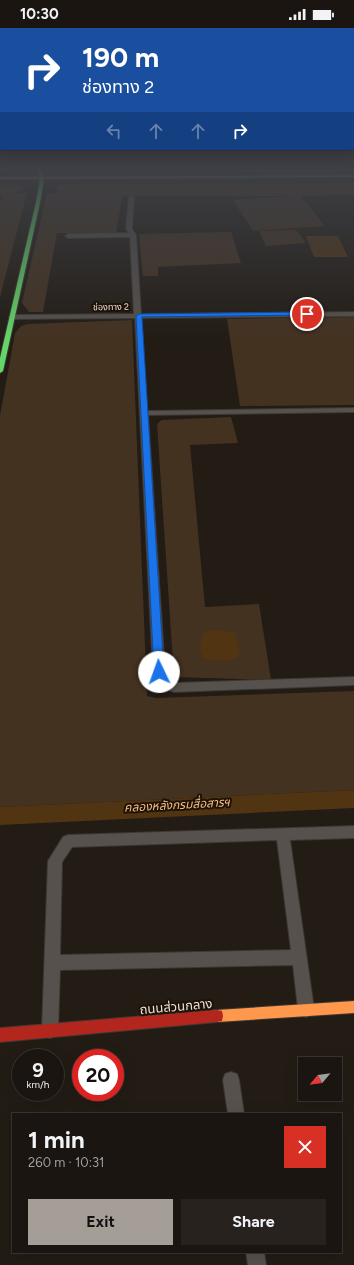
<!DOCTYPE html>
<html lang="en">
<head>
<meta charset="utf-8">
<style>
  body { margin:0; font-family:Figtree,"Noto Sans Thai",sans-serif; background:#27221e; color:#f1f3f6; height:100vh; display:flex; flex-direction:column; font-size:15px; white-space:nowrap }
  * { box-sizing:border-box; margin:0 }
  p { font-size:13px; color:#9f9f9f }
  .icon { flex:none; width:22px; height:22px; fill:none; stroke:currentColor; stroke-width:2; stroke-linecap:round; stroke-linejoin:round }
  .map { position:relative; flex:1; overflow:hidden }
  .panel { position:absolute; left:12px; top:1085px; width:330px; height:140px; display:flex; flex-direction:column; background:#1a1510; border-radius:0px; box-shadow:0 4px 16px #0002,0 0 0 1px #383430 }
  .panel>* { flex:none }
  .hud { position:absolute; left:0px; top:0px; width:354px; height:122px; box-shadow:0 4px 16px #0002,0 0 0 1px #383430; background:#1a4fa0; color:#fff; overflow:hidden }
  .needle { width:26px; rotate:241deg }
  .controls { position:absolute; left:298px; top:1029px; display:grid; gap:8px }
  .controls a { display:grid; place-items:center; width:44px; height:44px; border-radius:0px; background:#1a1510; box-shadow:0 4px 16px #0002,0 0 0 1px #383430; font-size:20px }
  .speed { position:absolute; left:12px; top:1021px; display:flex; gap:8px; font-size:20px; font-weight:700; text-align:center }
  .speed>* { display:grid; place-content:center; width:52px; height:52px; border-radius:50%; background:#1a1510; box-shadow:0 4px 16px #0002,0 0 0 1px #383430; line-height:1 }
  .speed small { font-size:10px; font-weight:400 }
  .speed .limit { border:6px solid #d22; background:#fff; color:#111 }
  .pin { position:absolute; display:grid; place-items:center; width:34px; height:34px; color:#fff; margin:-17px; border:2px solid #fff; border-radius:50%; box-shadow:0 1px 4px #0007 }
  .me { position:absolute; width:44px; margin:-22px; rotate:357deg; stroke-linejoin:round; filter:drop-shadow(0 0 3px #0008) }
  .turn { display:flex; align-items:center; gap:14px; height:84px; padding:0 16px; font-size:18px }
  .turn .icon { width:52px; height:52px; stroke-width:2.5 }
  .turn b { display:block; font-size:28px; line-height:34px }
  .lanes { display:flex; align-items:center; height:38px; padding:0 16px; background:#0003; justify-content:center; gap:20px; direction:ltr }
  .lanes .off { opacity:.35 }
  .round { display:grid; place-items:center; flex:none; width:42px; height:42px; border-radius:0px; background:#27221e }
  .summary { display:flex; align-items:center; justify-content:space-between; height:68px; padding:0 16px }
  h1 { font-size:24px; font-weight:700; line-height:30px }
  .primary-button { display:flex; gap:8px; margin-top:auto; padding:8px 16px }
  .primary-button a { flex:1; height:46px; border-radius:0px; background:#a59e96; color:#111; font-size:16px; font-weight:700; line-height:46px; text-align:center }
  .primary-button a+a { background:#27221e; color:#f1f3f6 }
  .status { display:flex; justify-content:space-between; align-items:center; height:28px; padding:0 20px; background:#1a1510; direction:ltr }
  .status svg { height:11px; fill:currentColor }
  .map>svg:first-child { display:block }
  .green { fill:#443221 }
  .water { fill:#513412 }
  .pier { fill:#221c15 }
  .lines { fill:none; stroke-linecap:round; stroke-linejoin:round }
  .lane-casing { stroke:#3c3732; stroke-width:2 }
  .fast-casing { stroke:#3c3732; stroke-width:2 }
  .slow-casing { stroke:#3c3732; stroke-width:2 }
  .jam-casing { stroke:#3c3732; stroke-width:2 }
  .lane { fill:#56514c; fill-rule:evenodd }
  .fast { fill:#63d668; fill-rule:evenodd }
  .slow { fill:#ff974d; fill-rule:evenodd }
  .jam { fill:#b3261e; fill-rule:evenodd }
  .route { fill:#1a73e8; stroke:#114b97 }
  .labels { text-anchor:middle; stroke-width:4; stroke-linejoin:round; paint-order:stroke }
  .far-street-label { font-size:9px; fill:#ece4dc; stroke:#1e1207 }
  .water-label { font-size:12px; font-style:italic; fill:#f1b981; stroke:#1e1207 }
  .near-street-label { font-size:13px; fill:#ece4dc; stroke:#1e1207 }
</style>
</head>
<body>
<div class="status"><b>10:30</b><svg viewBox="0 0 49 12"><path d="M0 12V9h3v3zM5 12V6h3v6zM10 12V3h3v9zM15 12V0h3v12zM26 1h20v11H26zM47 4h2v5h-2z"/></svg></div>
<div class="map">
<svg width="354" height="1237" viewBox="0 0 354 1237">
  <rect width="100%" height="100%" fill="#221c15"/>
  <!-- green -->
  <g class="green">
    <polygon points="72,139 354,139 354,144 87,145 74,142"/>
    <polygon points="14,165 27,165 0,269 0,175 2,168"/>
    <polygon points="47,165 354,165 354,167 301,168 325,198 253,203 233,172 294,168 122,168 116,205 57,205 43,284 29,284 22,275"/>
    <polygon points="296,202 306,215 266,218 259,203"/>
    <polygon points="231,204 241,235 158,239 158,248 143,248 139,206"/>
    <polygon points="354,289 354,377 240,378 227,291"/>
    <polygon points="132,292 147,668 156,670 354,663 354,762 0,779 0,388 15,305 21,298 28,296"/>
    <polygon points="231,389 238,415 190,417 205,579 259,576 271,652 174,649 157,396 162,392"/>
  </g>
  <!-- water -->
  <g class="water">
    <polygon points="354,155 354,165 27,165 0,168 0,157"/>
    <polygon points="306,208 338,208 348,229 314,229"/>
    <polygon points="214,602 235,604 240,623 237,630 225,633 203,631 200,620 203,605"/>
    <polygon points="354,762 354,780 0,797 0,779"/>
  </g>
  <!-- pier -->
  <polygon class="pier" points="20,157 60,157 56,159 56,161 60,165 14,165 20,163 23,160"/>
  <g class="lines">
    <!-- lane casing -->
    <g class="lane-casing">
      <g id="lane">
        <polygon points="129,168 134,169 132,201 136,207 141,286 354,284 354,288 141,290 147,383 354,380 354,384 148,387 165,644 169,653 175,655 354,649 354,657 174,664 161,659 153,644 135,290 12,291 9,289 12,287 134,286 130,209 68,210 65,208 68,206 129,205 126,201"/>
        <path d="M354,798v12l-64,2 24,169 -2,6 -6,2 -6,-2 -2,-6 -5,-44 -233,5 -2,60 -2,6 -6,2 -6,-2 -2,-6 6,-169 15,-24 5,-2zM277,812l14,110 -231,5 2,-93 10,-15z"/>
        <polygon points="231,1044 237,1046 239,1052 244,1086 228,1086 223,1052 225,1046"/>
        <polygon points="246,1224 264,1224 266,1237 248,1237"/>
      </g>
    </g>
    <!-- fast casing -->
    <g class="fast-casing">
      <g id="fast">
        <polygon points="36,139 40,139 44,150 41,170 3,343 0,345 0,330 37,170 40,150"/>
        <polygon points="354,147 354,149 226,150 224,149 226,148"/>
      </g>
    </g>
    <!-- slow casing -->
    <g class="slow-casing">
      <g id="slow">
        <polygon points="227,148 226,150 0,151 0,149"/>
        <polygon points="354,973 354,985 217,994 212,993 211,988 212,983 217,982"/>
      </g>
    </g>
    <!-- jam casing -->
    <g class="jam-casing">
      <polygon id="jam" points="217,982 222,983 223,988 222,993 217,994 0,1014 0,1000"/>
    </g>
    <!-- lane -->
    <use href="#lane" class="lane"/>
    <!-- fast -->
    <use href="#fast" class="fast"/>
    <!-- slow -->
    <use href="#slow" class="slow"/>
    <!-- jam -->
    <use href="#jam" class="jam"/>
  </g>
  <!-- sky -->
  <linearGradient id="sky" x2="0" y2="1"><stop stop-color="#130f0c"/><stop offset="0.45" stop-color="#3e4046"/><stop offset="1" stop-color="#3e4046" stop-opacity="0"/></linearGradient>
  <rect width="354" height="312" fill="url(#sky)"/>
  <!-- route -->
  <polygon class="route" points="307,284 310,286 309,287 142,289 164,644 162,646 156,646 154,644 136,288 139,286"/>
  <g class="labels">
    <!-- far-street labels -->
    <g class="far-street-label">
      <text transform="translate(111 279) rotate(-1)" y="3">ช่องทาง 2</text>
    </g>
    <!-- water labels -->
    <g class="water-label">
      <text transform="translate(177 777) rotate(-3)" y="4">คลองหลังกรมสื่อสารฯ</text>
    </g>
    <!-- near-street labels -->
    <g class="near-street-label">
      <text transform="translate(176 978) rotate(-5)" y="5">ถนนส่วนกลาง</text>
    </g>
  </g>
</svg>
<div class="controls">
<a><svg class="needle" viewBox="-14 -14 28 28"><path d="M0-13l5 13h-10z" fill="#e53935"/><path d="M0 13l5-13h-10z" fill="#9f9f9f"/></svg></a>
</div>
<div class="speed"><div>9<small>km/h</small></div><div class="limit">20</div></div>
<div class="pin" style="left:307px;top:286px;background:#d93025"><svg class="icon" aria-label="arrive" viewBox="0 0 24 24"><path d="M6 21V4h12l-3 4 3 4H6"/></svg></div>
<svg class="me" style="left:159px;top:644px" viewBox="-20 -20 40 40"><circle r="19" fill="#fff"/><path d="M0-13L10 11 0 6-10 11z" fill="#1a73e8"/></svg>
<div class="hud">
<div class="turn"><svg class="icon" aria-label="right" viewBox="0 0 24 24"><path d="M7 20v-9h11M14 6l5 5-5 5"/></svg><div><b>190 m</b>ช่องทาง 2</div></div>
<div class="lanes"><svg class="icon off" aria-label="left" viewBox="0 0 24 24"><path d="M17 20v-9H6M10 6l-5 5 5 5"/></svg><svg class="icon off" aria-label="ahead" viewBox="0 0 24 24"><path d="M12 20V5M6 11l6-6 6 6"/></svg><svg class="icon off" aria-label="ahead" viewBox="0 0 24 24"><path d="M12 20V5M6 11l6-6 6 6"/></svg><svg class="icon" aria-label="right" viewBox="0 0 24 24"><path d="M7 20v-9h11M14 6l5 5-5 5"/></svg></div>
</div>
<section class="panel">
<div class="summary"><div><h1>1 min</h1><p>260 m · 10:31</p></div><a class="round" style="background:#d93025;color:#fff"><svg class="icon" aria-label="close" viewBox="0 0 24 24"><path d="M6 6l12 12M18 6L6 18"/></svg></a></div>
<div class="primary-button"><a>Exit</a><a>Share</a></div>
</section>
</div>
</body>
</html>
